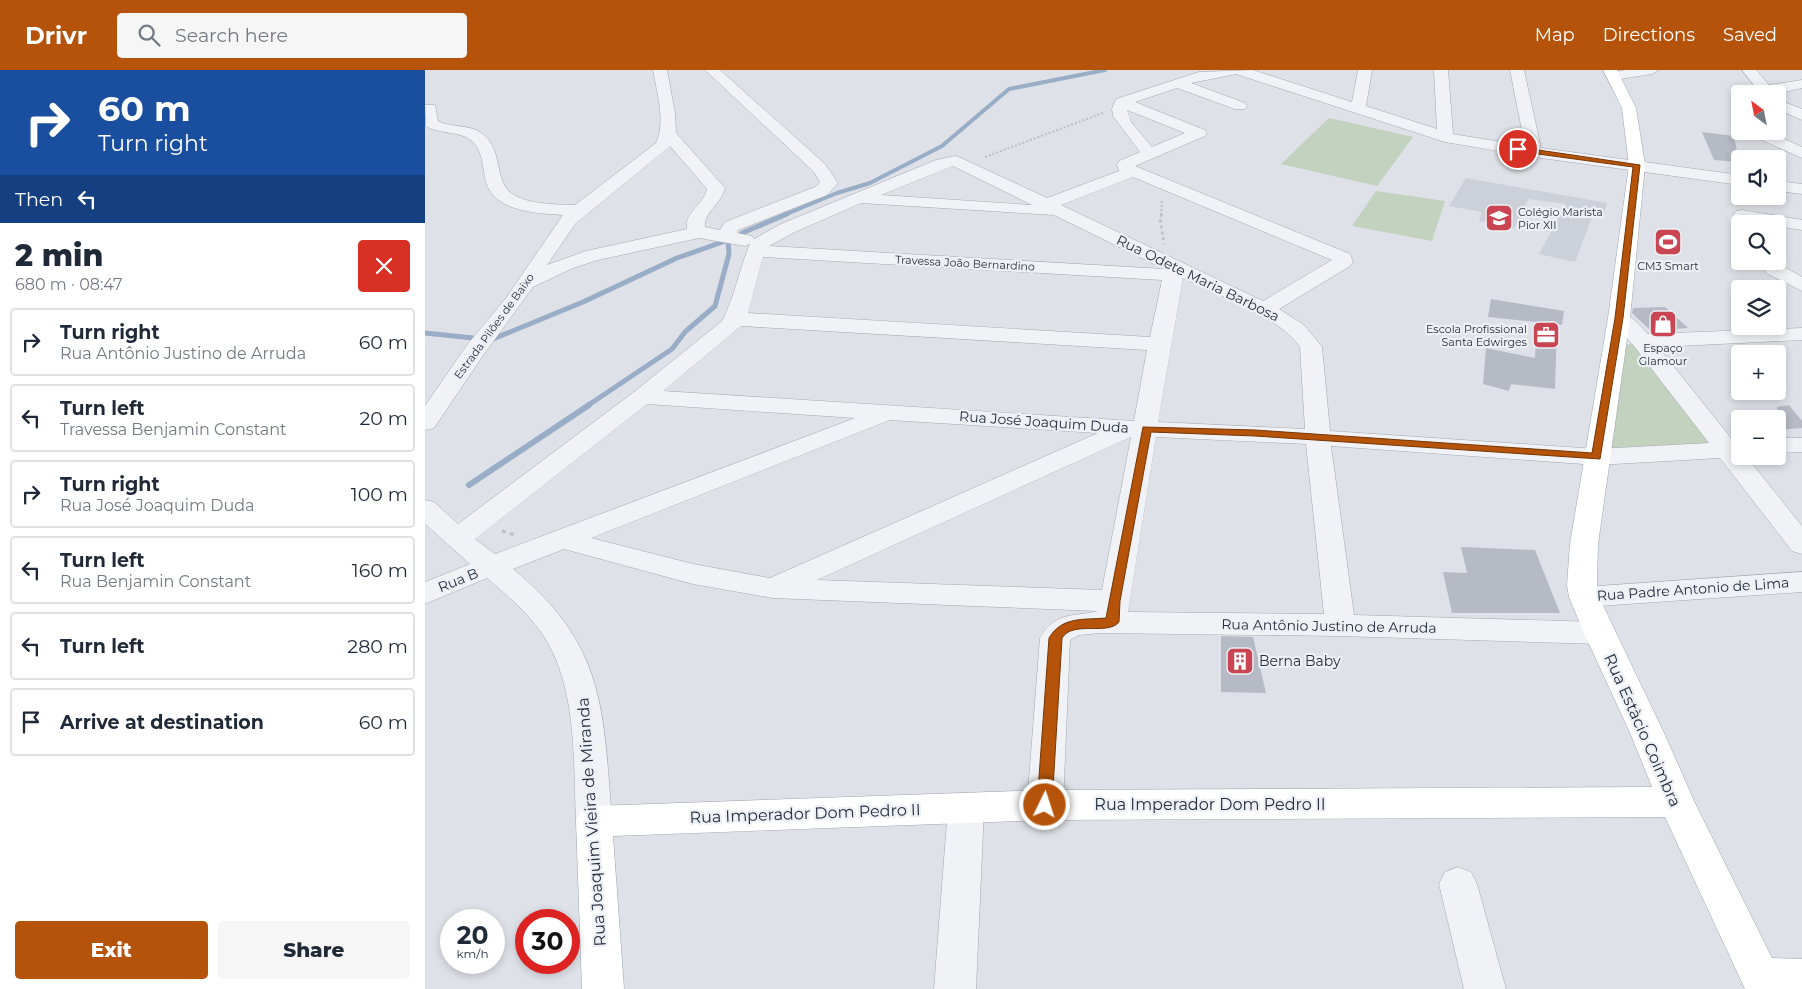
<!DOCTYPE html>
<html lang="en">
<head>
<meta charset="utf-8">
<style>
  body { margin:0; font-family:Montserrat,sans-serif; background:#f6f6f7; color:#1f2937; height:100vh; display:flex; flex-direction:column; font-size:19px; white-space:nowrap }
  * { box-sizing:border-box; margin:0 }
  p { font-size:16px; color:#747a83 }
  .icon { flex:none; width:28px; height:28px; fill:none; stroke:currentColor; stroke-width:2; stroke-linecap:round; stroke-linejoin:round }
  .map { position:relative; flex:1; overflow:hidden }
  .panel { display:flex; flex-direction:column; background:#fff; width:425px }
  .panel>* { flex:none }
  .guide { background:#1a4fa0; color:#fff; overflow:hidden }
  .needle { width:32px; rotate:328deg }
  .tools { position:absolute; left:1306px; top:15px; display:grid; gap:10px }
  .tools a { display:grid; place-items:center; width:55px; height:55px; border-radius:5px; background:#fff; box-shadow:0 2px 8px #0003; font-size:25px }
  .speed { position:absolute; left:15px; top:839px; display:flex; gap:10px; font-size:25px; font-weight:700; text-align:center }
  .speed>* { display:grid; place-content:center; width:65px; height:65px; border-radius:50%; background:#fff; box-shadow:0 2px 8px #0003; line-height:1 }
  .speed small { font-size:12px; font-weight:400 }
  .speed .limit { border:8px solid #d22; background:#fff; color:#111 }
  .pin { position:absolute; display:grid; place-items:center; width:42px; height:42px; color:#fff; margin:-21px; border:2px solid #fff; border-radius:50%; box-shadow:0 1px 5px #0007 }
  .me { position:absolute; width:55px; margin:-28px; rotate:4deg; stroke-linejoin:round; filter:drop-shadow(0 0 4px #0008) }
  .turn { display:flex; align-items:center; gap:18px; height:105px; padding:0 15px; font-size:22px }
  .turn .icon { width:65px; height:65px; stroke-width:2.5 }
  .turn b { display:block; font-size:35px; line-height:42px }
  .then { display:flex; align-items:center; height:48px; padding:0 15px; background:#0003; gap:10px; font-size:19px }
  .round { display:grid; place-items:center; flex:none; width:52px; height:52px; border-radius:5px; background:#f6f6f7 }
  .overview { display:flex; align-items:center; justify-content:space-between; height:85px; padding:0 15px }
  h1 { font-size:30px; font-weight:800; line-height:38px }
  .button { display:flex; gap:10px; margin-top:auto; padding:10px 15px }
  .button a { flex:1; height:58px; border-radius:5px; background:#b45309; color:#fff; font-size:20px; font-weight:800; line-height:58px; text-align:center }
  .button a+a { background:#f6f6f7; color:#1f2937 }
  ul { padding:0; list-style:none }
  li { display:flex; align-items:center; gap:15px; height:68px; margin:0 10px 8px; padding:0 5px; border:2px solid #e0e1e3; border-radius:5px }
  li div { flex:1 }
  li b { display:block; font-size:19px }
  li em { font-style:normal }
  header { display:flex; align-items:center; gap:30px; box-sizing:border-box; height:70px; padding:0 25px; background:#b45309; color:#fff }
  header strong { font-size:24px }
  nav { display:flex; gap:28px; margin-inline-start:auto; font-size:18px }
  .search { width:350px; height:45px; background:#f6f6f7; display:flex; align-items:center; gap:12px; box-sizing:border-box; padding:0 18px; border-radius:5px; color:#747a83; font-size:19px }
  main { display:flex; flex:1; min-height:0 }
  .map>svg:first-child { display:block }
  .built { fill:#ccd0d9 }
  .green { fill:#c3d1bf }
  .lines { fill:none; stroke-linecap:round; stroke-linejoin:round }
  .stream-far2 { stroke:#99adc6; stroke-width:4 }
  .stream-far1 { stroke:#99adc6; stroke-width:5 }
  .stream { stroke:#99adc6; stroke-width:6 }
  .building { fill:#b5bac4 }
  .minor-casing { stroke:#a3a8b1; stroke-width:1 }
  .major-casing { stroke:#9da5b2; stroke-width:1 }
  .path-far2 { stroke:#bcbfc5; stroke-width:2; stroke-dasharray:2 2; stroke-linecap:butt }
  .path-far1 { stroke:#bcbfc5; stroke-width:2.5; stroke-dasharray:3 3; stroke-linecap:butt }
  .path { stroke:#bcbfc5; stroke-width:3; stroke-dasharray:4 4; stroke-linecap:butt }
  .minor { fill:#f0f2f5; fill-rule:evenodd }
  .major { fill:#fff; fill-rule:evenodd }
  .route { fill:#b45309; stroke:#753606 }
  .labels { text-anchor:middle; stroke-width:4.5; stroke-linejoin:round; paint-order:stroke }
  .far-poi-label { font-size:11px; fill:#272e3d; stroke:#edf0f5 }
  .far-street-label { font-size:11px; fill:#272e3d; stroke:#edf0f5 }
  .street-label { font-size:14px; fill:#272e3d; stroke:#edf0f5 }
  .poi-label { font-size:14px; fill:#272e3d; stroke:#edf0f5; text-anchor:start }
  .near-street-label { font-size:16px; fill:#272e3d; stroke:#edf0f5 }
</style>
</head>
<body>
<header>
<strong>Drivr</strong>
<div class="search"><svg class="icon" aria-label="search" viewBox="0 0 24 24"><circle cx="10" cy="10" r="6"/><path d="M15 15l6 6"/></svg>Search here</div>
<nav><a>Map</a><a>Directions</a><a>Saved</a></nav>
</header>
<main>
<section class="panel">
<div class="guide">
<div class="turn"><svg class="icon" aria-label="right" viewBox="0 0 24 24"><path d="M7 20v-9h11M14 6l5 5-5 5"/></svg><div><b>60 m</b>Turn right</div></div>
<div class="then">Then<svg class="icon" aria-label="left" viewBox="0 0 24 24"><path d="M17 20v-9H6M10 6l-5 5 5 5"/></svg></div>
</div>
<div class="overview"><div><h1>2 min</h1><p>680 m · 08:47</p></div><a class="round" style="background:#d93025;color:#fff"><svg class="icon" aria-label="close" viewBox="0 0 24 24"><path d="M6 6l12 12M18 6L6 18"/></svg></a></div>
<ul>
<li><svg class="icon" aria-label="right" viewBox="0 0 24 24"><path d="M7 20v-9h11M14 6l5 5-5 5"/></svg><div><b>Turn right</b><p>Rua Antônio Justino de Arruda</p></div><em>60 m</em></li>
<li><svg class="icon" aria-label="left" viewBox="0 0 24 24"><path d="M17 20v-9H6M10 6l-5 5 5 5"/></svg><div><b>Turn left</b><p>Travessa Benjamin Constant</p></div><em>20 m</em></li>
<li><svg class="icon" aria-label="right" viewBox="0 0 24 24"><path d="M7 20v-9h11M14 6l5 5-5 5"/></svg><div><b>Turn right</b><p>Rua José Joaquim Duda</p></div><em>100 m</em></li>
<li><svg class="icon" aria-label="left" viewBox="0 0 24 24"><path d="M17 20v-9H6M10 6l-5 5 5 5"/></svg><div><b>Turn left</b><p>Rua Benjamin Constant</p></div><em>160 m</em></li>
<li><svg class="icon" aria-label="left" viewBox="0 0 24 24"><path d="M17 20v-9H6M10 6l-5 5 5 5"/></svg><div><b>Turn left</b></div><em>280 m</em></li>
<li><svg class="icon" aria-label="arrive" viewBox="0 0 24 24"><path d="M6 21V4h12l-3 4 3 4H6"/></svg><div><b>Arrive at destination</b></div><em>60 m</em></li>
</ul>
<div class="button"><a>Exit</a><a>Share</a></div>
</section>
<div class="map">
<svg width="1377" height="919" viewBox="0 0 1377 919">
  <rect width="100%" height="100%" fill="#dee1e7"/>
  <!-- built -->
  <polygon class="built" points="1041,108 1182,133 1179,144 1168,144 1150,192 1114,184 1141,134 1103,129 1089,158 1054,151 1057,142 1024,136"/>
  <!-- green -->
  <g class="green">
    <polygon points="904,48 988,67 952,116 856,94"/>
    <polygon points="951,121 1020,131 1007,171 927,156"/>
    <polygon points="1207,274 1286,371 1281,373 1188,380 1182,377 1200,275"/>
  </g>
  <g class="lines">
    <!-- stream-far2 -->
    <polyline class="stream-far2" points="359,145 412,123 445,113 517,76 584,19 680,0"/>
    <!-- stream-far1 -->
    <g class="stream-far1">
      <polyline points="317,163 362,144"/>
      <polyline points="0,263 48,268"/>
      <polyline points="68,269 158,232 252,188 303,170"/>
      <polyline points="162,336 247,279 260,262 290,236 304,184 303,170 306,169"/>
    </g>
    <!-- stream -->
    <polyline class="stream" points="44,415 164,335"/>
  </g>
  <!-- building -->
  <g class="building">
    <polygon points="1277,62 1309,66 1314,92 1289,90"/>
    <polygon points="1066,229 1139,241 1137,255 1132,254 1130,319 1086,314 1084,321 1058,314 1061,278 1110,288 1112,252 1063,247"/>
    <polygon points="1240,237 1263,258 1226,261 1207,243 1208,238"/>
    <polygon points="1364,335 1377,351 1377,358 1352,360 1352,337"/>
    <polygon points="1036,477 1110,480 1135,543 1027,543 1018,502 1042,503"/>
    <polygon points="796,566 828,567 841,623 796,622"/>
  </g>
  <g class="lines">
    <!-- minor casing -->
    <g class="minor-casing">
      <g id="minor">
        <path d="M228,0h14l8,43 1,20 49,55c-3,15 -22,25 -20,39l15,3 5,-8 90,-35 5,-5 -7,-11 -108,-101h15l105,94 13,19 -11,12 -89,35 -1,3 15,3 2,3 27,-15 155,-64 19,-4 6,2 86,40 72,-27 -2,-6 2,-4 21,-9 -27,-36 -1,-7 4,-10 83,-27 54,-2 99,32 6,-32h14l-6,36 71,23 -3,-59h14l5,64 72,12 -15,-76h14l17,78 199,27v10l-206,-28 -89,-15 -209,-68 -45,9 54,20 2,3 -2,3h-10l-58,-21 -42,14 70,28 2,3 -2,3 -70,30 215,88 3,8 -3,4 -71,43 25,16 18,22 8,84 267,18 112,-6 -75,-97 -26,-28 4,-4c16,-5 25,9 36,20l154,-6v12l-144,7 76,95 6,-1v15h6l56,70v28l-10,-3 -72,-93 -123,7 -266,-19 23,169 245,7 11,3 4,8 -4,8 -11,3 -259,-8 -239,-3 -22,2 -9,5 -7,165 -5,11 -13,4 -13,-4 -5,-11 13,-167c15,-27 34,-21 58,-27l-325,-13 -80,-14 -129,-35 -51,20c93,76 90,141 99,252l-5,11 -13,4 -13,-4 -5,-11c-3,-61 2,-136 -35,-189 -14,-20 -34,-37 -54,-54l-62,26v-22l45,-18 -45,-40v-24l9,2 24,22 176,-132 88,-71c13,-24 17,-52 28,-77l-5,2 -46,-8 -101,22 -25,8 -40,19 -49,67 -50,74 -9,2v-24l42,-61 39,-47 57,-83c-27,-2 -72,-3 -78,-37 -2,-12 -3,-27 -12,-36 -12,-12 -33,-7 -47,-16l-1,-21h10l3,16 4,2c12,4 26,2 38,9 23,14 14,48 31,61 17,12 44,11 64,12l81,-62c10,-22 1,-50 -3,-73zM702,40l58,23 -33,14 -21,-25zM245,76l37,43c-3,15 -23,24 -20,40l-101,22 -39,14 28,-41zM528,96l79,39 -151,-10zM708,107l199,83 -69,41 -202,-96zM436,133l193,12 110,54 -395,-23 26,-14zM338,187l399,23 -12,57 -402,-24zM758,208c31,15 99,40 117,69l5,82 -147,-7zM316,256l406,24 -13,71 -471,-30zM222,334l208,14 -360,136 -20,-15zM465,350l208,13 -328,145 -77,-14 -102,-26zM706,367l-29,153 -285,-10zM731,367l150,7 18,170 -196,-2z"/>
        <polygon points="1201,0 1234,0 1227,4 1189,10 1182,6 1184,3"/>
        <polygon points="1317,0 1331,0 1344,15 1377,10 1377,18 1351,24 1336,24"/>
        <polygon points="1352,29 1377,39 1377,50 1352,39"/>
        <polygon points="1320,61 1341,61 1377,77 1377,88 1323,64"/>
        <polygon points="1352,111 1377,114 1377,124 1352,121"/>
        <polygon points="1317,140 1377,150 1377,160 1352,156 1352,154 1337,154 1311,149 1308,145 1311,141"/>
        <polygon points="1352,187 1357,196 1377,207 1377,221 1341,203 1337,191 1352,191"/>
        <polygon points="1352,368 1377,368 1377,382 1352,383"/>
        <polygon points="1377,502 1377,522 1159,537 1149,534 1144,527 1149,520 1159,517"/>
        <polygon points="541,723 554,727 559,738 551,919 509,919 523,738 528,727"/>
        <polygon points="1033,797 1046,802 1052,814 1081,919 1039,919 1014,814 1020,802"/>
      </g>
    </g>
    <!-- major casing -->
    <g class="major-casing">
      <polygon id="major" points="1178,0 1192,0 1211,38 1220,95 1205,248 1173,474 1172,515 1174,527 1240,665 1269,731 1347,888 1377,889 1377,919 1320,919 1240,747 620,750 188,766 199,919 157,919 151,751 156,740 169,736 620,720 1227,717 1206,665 1159,563 1144,527 1142,515 1145,474 1183,248 1204,95 1197,38"/>
    </g>
    <!-- path-far2 -->
    <g class="path-far2">
      <polyline points="560,87 678,43"/>
      <polyline points="736,145 737,129"/>
    </g>
    <!-- path-far1 -->
    <polyline class="path-far1" points="737,144 735,148 739,174"/>
    <!-- path -->
    <polyline class="path" points="77,461 90,465"/>
    <!-- minor -->
    <use href="#minor" class="minor"/>
    <!-- major -->
    <use href="#major" class="major"/>
  </g>
  <!-- route -->
  <path class="route" d="M1093,77l122,18 -17,153 -23,141 -345,-23 -104,-4 -31,169 -1,21c-11,14 -46,-2 -57,16l-10,167 -2,4 -5,2 -6,-2 -2,-4 12,-167c13,-22 35,-18 57,-20l37,-191 112,3 337,23 23,-135 18,-151 -117,-16z"/>
  <!-- icons -->
  <defs>
    <g id="school-square" transform="scale(1.4375)"><rect x="-9" y="-9" width="18" height="18" rx="4" fill="#ca4552" stroke="#edf0f5"/><path d="M0-5L7-2L0 1L-7-2ZM-4 1L0 2.5L4 1V4Q0 6-4 4Z" fill="#fff"/></g>
    <g id="stadium-square" transform="scale(1.4375)"><rect x="-9" y="-9" width="18" height="18" rx="4" fill="#ca4552" stroke="#edf0f5"/><path d="M0-5a6.5 5 0 1 0 0 10a6.5 5 0 1 0 0-10ZM-3.5-1.8h7v3.6h-7Z" fill="#fff"/></g>
    <g id="shop-square" transform="scale(1.4375)"><rect x="-9" y="-9" width="18" height="18" rx="4" fill="#ca4552" stroke="#edf0f5"/><path d="M-5-2.5h2.3a2.7 3.5 0 0 1 5.4 0H5L5.5 6h-11ZM-1.5-2.5h3a1.5 2.3 0 0 0-3 0Z" fill="#fff"/></g>
    <g id="office-square" transform="scale(1.4375)"><rect x="-9" y="-9" width="18" height="18" rx="4" fill="#ca4552" stroke="#edf0f5"/><path d="M-6-3h4V-5.5h4V-3h4V5H-6ZM-1-4.5V-3h2v-1.5ZM-6 0V1H6V0Z" fill="#fff"/></g>
    <g id="building-square" transform="scale(1.4375)"><rect x="-9" y="-9" width="18" height="18" rx="4" fill="#ca4552" stroke="#edf0f5"/><path d="M-4-6H4V6H1V3H-1V6H-4ZM-2.5-4.3h1.7v1.8h-1.7ZM.8-4.3h1.7v1.8H.8ZM-2.5-1h1.7V.8h-1.7ZM.8-1h1.7V.8H.8Z" fill="#fff"/></g>
  </defs>
  <g fill-rule="evenodd">
    <use href="#school-square" x="1074" y="148"/>
    <use href="#stadium-square" x="1243" y="172"/>
    <use href="#shop-square" x="1238" y="254"/>
    <use href="#office-square" x="1121" y="265"/>
    <use href="#building-square" x="815" y="591"/>
  </g>
  <g class="labels">
    <!-- far-poi labels -->
    <g class="far-poi-label">
      <text x="1093" y="146" text-anchor="start">Colégio Marista<tspan x="1093" dy="13">Pior XII</tspan></text>
      <text x="1243" y="200">CM3 Smart</text>
      <text x="1102" y="263" text-anchor="end">Escola Profissional<tspan x="1102" dy="13">Santa Edwirges</tspan></text>
      <text x="1238" y="282">Espaço<tspan x="1238" dy="13">Glamour</tspan></text>
    </g>
    <!-- far-street labels -->
    <g class="far-street-label">
      <text transform="translate(540 193) rotate(3)" y="4">Travessa João Bernardino</text>
      <text transform="translate(69 256) rotate(-54)" y="4">Estrada Pilões de Baixo</text>
    </g>
    <!-- street labels -->
    <g class="street-label">
      <text transform="translate(773 208) rotate(26)" y="5">Rua Odete Maria Barbosa</text>
      <text transform="translate(619 352) rotate(4)" y="5">Rua José Joaquim Duda</text>
      <text transform="translate(33 510) rotate(-22)" y="5">Rua B</text>
      <text transform="translate(1268 519) rotate(-4)" y="5">Rua Padre Antonio de Lima</text>
      <text transform="translate(904 556) rotate(1)" y="5">Rua Antônio Justino de Arruda</text>
    </g>
    <!-- poi labels -->
    <g class="poi-label">
      <text x="834" y="596">Berna Baby</text>
    </g>
    <!-- near-street labels -->
    <g class="near-street-label">
      <text transform="translate(1218 660) rotate(66)" y="6">Rua Estàcio Coimbra</text>
      <text x="785" y="740">Rua Imperador Dom Pedro II</text>
      <text transform="translate(380 743) rotate(-2)" y="6">Rua Imperador Dom Pedro II</text>
      <text transform="translate(166 752) rotate(-94)" y="6">Rua Joaquim Vieira de Miranda</text>
    </g>
  </g>
</svg>
<div class="tools">
<a><svg class="needle" viewBox="-14 -14 28 28"><path d="M0-13l5 13h-10z" fill="#e53935"/><path d="M0 13l5-13h-10z" fill="#747a83"/></svg></a>
<a><svg class="icon" aria-label="sound" viewBox="0 0 24 24"><path d="M4 9h4l5-4v14l-5-4H4zM17 9q2 3 0 6"/></svg></a>
<a><svg class="icon" aria-label="search" viewBox="0 0 24 24"><circle cx="10" cy="10" r="6"/><path d="M15 15l6 6"/></svg></a>
<a><svg class="icon" aria-label="layers" viewBox="0 0 24 24"><path d="M12 4l9 5-9 5-9-5zM3 14l9 5 9-5"/></svg></a>
<a>+</a>
<a>−</a>
</div>
<div class="speed"><div>20<small>km/h</small></div><div class="limit">30</div></div>
<div class="pin" style="left:1093px;top:79px;background:#d93025"><svg class="icon" aria-label="arrive" viewBox="0 0 24 24"><path d="M6 21V4h12l-3 4 3 4H6"/></svg></div>
<svg class="me" style="left:620px;top:735px" viewBox="-20 -20 40 40"><circle r="17" fill="#b45309" stroke="#fff" stroke-width="3"/><path d="M0-11L8 9 0 5-8 9z" fill="#fff"/></svg>
</div>
</main>
</body>
</html>
